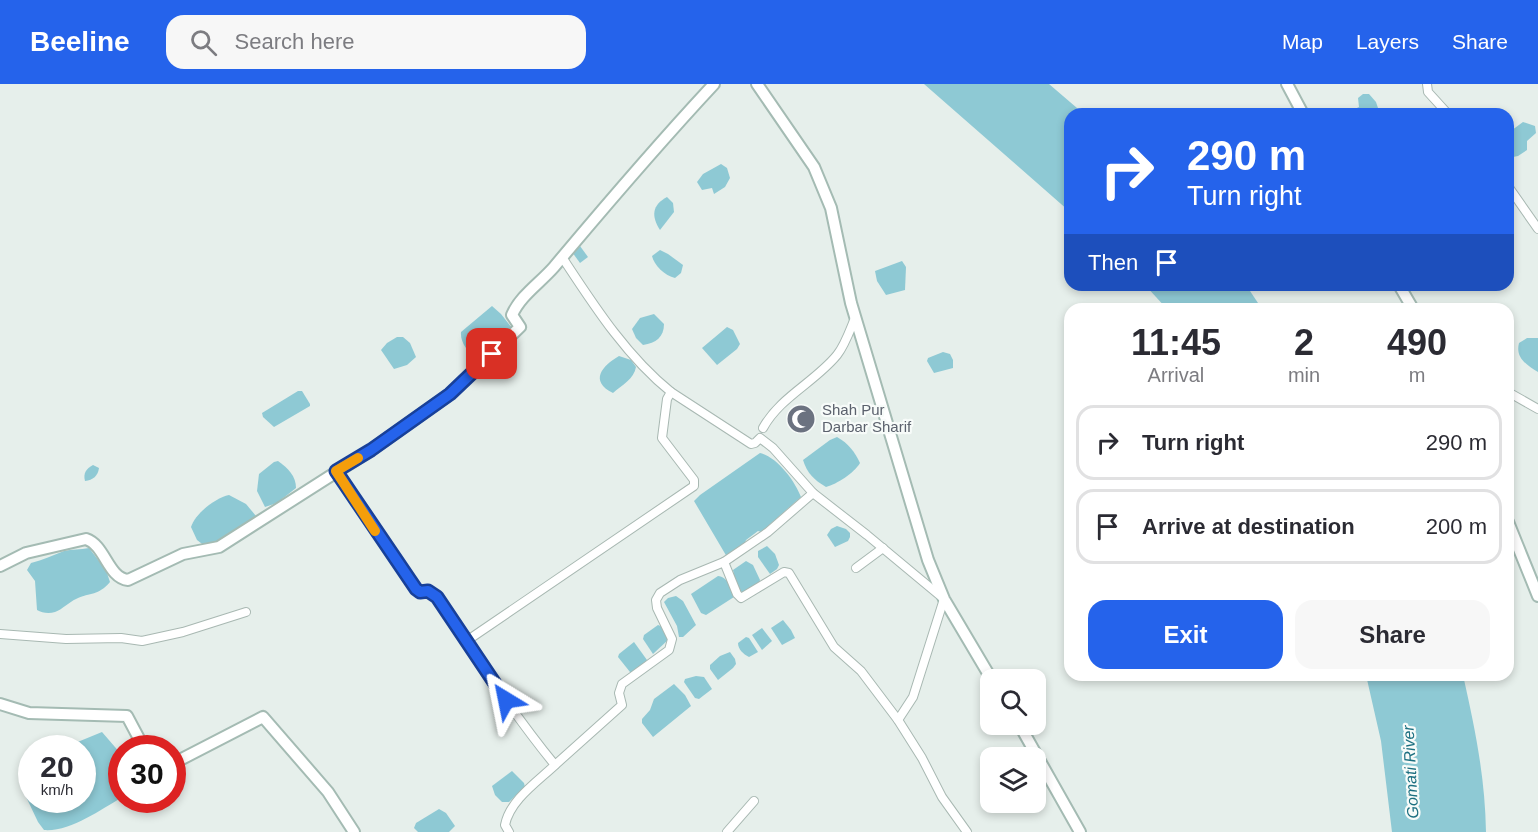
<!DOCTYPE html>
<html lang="en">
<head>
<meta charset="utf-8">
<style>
  body { margin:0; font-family:Helvetica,sans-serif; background:#f7f7f7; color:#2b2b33; height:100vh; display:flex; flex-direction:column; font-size:22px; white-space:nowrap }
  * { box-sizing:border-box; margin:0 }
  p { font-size:20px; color:#7c7c81 }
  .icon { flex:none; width:33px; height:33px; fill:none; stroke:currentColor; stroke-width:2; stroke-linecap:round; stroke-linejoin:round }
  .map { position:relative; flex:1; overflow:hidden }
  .panel { position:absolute; left:1064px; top:219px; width:450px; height:378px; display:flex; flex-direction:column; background:#fff; border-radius:18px; box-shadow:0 3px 9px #0003 }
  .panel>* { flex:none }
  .guide { position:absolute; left:1064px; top:24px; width:450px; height:183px; border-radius:18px; box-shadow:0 3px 9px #0003; background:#2563eb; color:#fff; overflow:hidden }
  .controls { position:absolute; left:980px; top:585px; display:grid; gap:12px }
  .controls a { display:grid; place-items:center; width:66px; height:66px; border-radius:12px; background:#fff; box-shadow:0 3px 9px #0003; font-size:30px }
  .speed { position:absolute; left:18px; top:651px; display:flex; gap:12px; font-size:30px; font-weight:700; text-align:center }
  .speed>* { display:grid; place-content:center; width:78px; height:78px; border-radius:50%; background:#fff; box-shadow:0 3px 9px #0003; line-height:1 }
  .speed small { font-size:15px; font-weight:400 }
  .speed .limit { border:9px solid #d22; background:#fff; color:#111 }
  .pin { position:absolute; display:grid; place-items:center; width:51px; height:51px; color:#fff; margin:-26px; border-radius:12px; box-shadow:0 3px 9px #0006 }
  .me { position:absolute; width:66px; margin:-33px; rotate:325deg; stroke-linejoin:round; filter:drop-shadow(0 0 4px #0008) }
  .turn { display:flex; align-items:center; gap:21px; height:126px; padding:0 24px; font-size:27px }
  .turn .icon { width:78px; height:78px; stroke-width:2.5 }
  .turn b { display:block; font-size:42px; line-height:51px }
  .then { display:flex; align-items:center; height:57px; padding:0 24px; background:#0003; gap:12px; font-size:22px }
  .eta { display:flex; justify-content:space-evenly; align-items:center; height:102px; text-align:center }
  .eta b { font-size:36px; font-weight:700; line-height:42px }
  .primary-button { display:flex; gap:12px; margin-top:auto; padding:12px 24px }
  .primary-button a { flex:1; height:69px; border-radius:18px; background:#2563eb; color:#fff; font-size:24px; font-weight:700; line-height:69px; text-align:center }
  .primary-button a+a { background:#f7f7f7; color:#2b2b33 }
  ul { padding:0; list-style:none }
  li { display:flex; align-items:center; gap:18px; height:75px; margin:0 12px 9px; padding:0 12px; border:3px solid #e1e1e2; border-radius:18px }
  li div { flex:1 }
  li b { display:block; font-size:22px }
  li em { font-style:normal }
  header { display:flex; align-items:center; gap:36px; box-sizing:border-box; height:84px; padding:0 30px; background:#2563eb; color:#fff }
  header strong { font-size:28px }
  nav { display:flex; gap:33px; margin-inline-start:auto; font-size:21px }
  .search { width:420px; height:54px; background:#f7f7f7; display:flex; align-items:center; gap:15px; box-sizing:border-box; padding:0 21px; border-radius:18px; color:#7c7c81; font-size:22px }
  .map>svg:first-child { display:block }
  .water { fill:#8ec9d4 }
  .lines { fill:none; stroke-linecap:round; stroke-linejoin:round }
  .street-casing { stroke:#a8b8b2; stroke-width:10 }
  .secondary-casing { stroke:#a4bbb3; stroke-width:14 }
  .street { stroke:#fff; stroke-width:8 }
  .secondary { stroke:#fff; stroke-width:10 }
  .route-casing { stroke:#184099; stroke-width:15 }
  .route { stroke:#2563eb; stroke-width:10 }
  .slow { stroke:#f59e0b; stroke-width:10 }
  .labels { text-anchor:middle; stroke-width:4.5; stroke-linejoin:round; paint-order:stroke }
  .worship-label { font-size:15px; fill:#5b616d; stroke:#f7fbf9; text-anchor:start }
  .water-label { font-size:16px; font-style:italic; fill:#1c6f80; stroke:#f7fbf9 }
</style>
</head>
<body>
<header>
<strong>Beeline</strong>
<div class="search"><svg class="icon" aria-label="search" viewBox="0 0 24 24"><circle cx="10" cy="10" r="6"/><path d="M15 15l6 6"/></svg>Search here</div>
<nav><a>Map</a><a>Layers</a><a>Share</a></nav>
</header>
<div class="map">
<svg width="1538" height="748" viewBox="0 0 1538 748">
  <rect width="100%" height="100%" fill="#e6efeb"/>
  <!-- water -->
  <g class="water">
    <polygon points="924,0 1049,0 1084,30 1070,30 1069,127"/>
    <polygon points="1363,10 1369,10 1376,18 1379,27 1376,30 1349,30 1348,28 1359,23 1358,14"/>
    <polygon points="1523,38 1535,42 1536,49 1527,57 1527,66 1518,72 1508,74 1508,49"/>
    <polygon points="721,80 727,84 730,94 725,103 714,110 712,104 702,106 697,98 703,90"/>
    <path d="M667,113l6,6 1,9 -14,18c-9,-14 -8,-25 7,-33z"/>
    <polygon points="578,162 580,162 588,173 580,179 572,168"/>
    <path d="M660,166l8,4 15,11 -2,8 -6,5c-10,-2 -21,-13 -23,-22z"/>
    <polygon points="902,177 906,183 905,206 886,211 877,197 875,187"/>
    <polygon points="1145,201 1246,201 1262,225 1167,225"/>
    <path d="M492,222l9,8 11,14 -30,27 -7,4c-7,-8 -15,-16 -14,-27z"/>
    <path d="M654,230l10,10c0,13 -8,19 -21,21l-7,-7 -4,-9 8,-11z"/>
    <polygon points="727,243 733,246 740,260 737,265 717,281 702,264"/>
    <polygon points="397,253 403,253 410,259 416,273 407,281 394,285 381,266 387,259"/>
    <path d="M1527,254h11v34c-11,-7 -23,-14 -19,-29z"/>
    <polygon points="943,268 950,270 953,276 953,284 934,289 927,277 928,274"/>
    <path d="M619,272l12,4 5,7c-2,12 -14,18 -23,26 -24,-12 -11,-27 6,-37z"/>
    <polygon points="298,307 302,307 310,320 310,322 274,343 263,333 262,329"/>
    <path d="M837,353c11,6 18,15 23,26 -6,10 -23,21 -34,24 -12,-7 -19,-14 -23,-27l27,-20z"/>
    <path d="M760,369c17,4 35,28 41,44l-40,35 -3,-1 -12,9 -2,5 -17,12 -33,-56 6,-6z"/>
    <path d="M278,377c10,7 18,15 18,27l-19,15 -12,4 -8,-16 2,-17 15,-12z"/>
    <path d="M93,381l6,3c-1,8 -6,12 -14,13 -2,-8 1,-12 8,-16z"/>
    <path d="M229,411l17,9 10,12 -1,6 -49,25 -9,-7 -6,-13c4,-13 24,-29 38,-32z"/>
    <polygon points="837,442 846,445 850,449 850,453 848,457 835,463 827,451 831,445"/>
    <polygon points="767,462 775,470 779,481 777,485 770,490 758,473 758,467"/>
    <path d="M89,464l17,22 4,12c-12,14 -19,10 -34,17 -7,3 -13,10 -21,13 -6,2 -13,1 -18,-2l-2,-29 -8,-11 4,-7c12,-3 22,-8 33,-12 8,-2 16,-1 25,-3z"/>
    <polygon points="746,477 753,481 760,496 759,499 742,509 735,497 733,486"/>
    <path d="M718,492c9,1 16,13 16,21l-28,18 -5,-2 -10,-19z"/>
    <polygon points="676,512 683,517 696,541 683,553 679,553 677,542 664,518 668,514"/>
    <polygon points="783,536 791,546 795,554 782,561 771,544"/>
    <polygon points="658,541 663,543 669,555 653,570 643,555 644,551"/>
    <polygon points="762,544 772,557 762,566 752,551"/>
    <path d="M746,553l3,1 9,14 -9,5c-6,-3 -11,-8 -11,-14z"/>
    <polygon points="634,558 647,576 634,588 630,588 618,573 619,570"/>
    <polygon points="730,568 735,575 736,580 733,584 718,596 710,585 710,581 720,572"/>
    <path d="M1366,591h97c12,54 22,101 23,157h-94l-11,-91z"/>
    <polygon points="696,592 704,593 712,605 699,615 695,614 684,598 685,595"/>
    <polygon points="674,600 685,611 691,622 653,653 642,639 642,635 650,626 654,615"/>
    <path d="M102,648l19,22v44c-21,12 -51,34 -77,32l-6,-8 -19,-40 1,-7 11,-9 1,34h50v-52h-19z"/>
    <polygon points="512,687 524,699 525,703 509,718 502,718 495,711 492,702"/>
    <polygon points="439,725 446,729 455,742 449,748 418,748 414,744 416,739"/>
  </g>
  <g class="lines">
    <!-- street casing -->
    <g class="street-casing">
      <g id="street">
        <polyline points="1427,0 1428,8 1448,30"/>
        <polyline points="1508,102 1538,145"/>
        <polyline points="1508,308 1538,325"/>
        <path d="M763,344c17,-31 52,-46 74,-73 8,-10 13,-25 18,-37"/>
        <path d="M336,387l80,118 4,3 8,-1c14,6 28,37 38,51 28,42 57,84 89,123l67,-60 -3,-12 3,-9 47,-34 3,-11 -15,-31 -1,-8 4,-7 20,-13 44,-18 44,-30 45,-39 -40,-45 -13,-10 -5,5 -4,1 -80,-52"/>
        <polyline points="813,409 867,451 944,515 913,613 898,636"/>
        <polyline points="724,478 737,510 741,514 784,488 789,489 834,563 861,587 898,636 922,674 942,713 967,748"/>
        <polyline points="856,484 883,464"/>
        <polyline points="0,550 66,555 121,554 142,557 183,548 246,528"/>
        <path d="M465,558l229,-156v-6l-32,-42 5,-39 4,-7c-45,-36 -78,-88 -109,-135"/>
        <path d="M509,748l-4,-7c5,-25 32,-43 50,-60"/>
        <polyline points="727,748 754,717"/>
      </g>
    </g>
    <!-- secondary casing -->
    <g class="secondary-casing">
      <g id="secondary">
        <polyline points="757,0 814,83 831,124 851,219 928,476 944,515 992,596"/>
        <polyline points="1287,0 1303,30"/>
        <polyline points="1399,201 1413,225"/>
        <polyline points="1508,438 1538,512"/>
        <path d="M0,482l26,-13 60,-14c19,6 22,39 42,41l55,-26 36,-7 152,-97 79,-56 70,-67 -8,-12c8,-19 28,-32 42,-48 52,-62 105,-124 160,-183"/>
        <polyline points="0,620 29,629 127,632 144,664"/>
        <polyline points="1019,640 1080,748"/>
        <polyline points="172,680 263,633 328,708 354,748"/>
      </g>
    </g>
    <!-- street -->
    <use href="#street" class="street"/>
    <!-- secondary -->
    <use href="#secondary" class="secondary"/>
  </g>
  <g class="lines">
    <!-- route casing -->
    <g class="route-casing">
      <polyline id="route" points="492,270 450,310 371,366 336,387 416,505 420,508 428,507 437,513 506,616"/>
    </g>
    <!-- route -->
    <use href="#route" class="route"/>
    <!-- slow -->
    <polyline class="slow" points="358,374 336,387 375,447"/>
  </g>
  <!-- icons -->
  <defs>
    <g id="mosque-disc" transform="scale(1.5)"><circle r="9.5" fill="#6b7280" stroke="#f7fbf9"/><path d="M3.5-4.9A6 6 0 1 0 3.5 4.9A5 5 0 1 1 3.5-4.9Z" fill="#fff"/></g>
  </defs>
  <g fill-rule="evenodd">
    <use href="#mosque-disc" x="801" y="335"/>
  </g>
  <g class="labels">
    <!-- worship labels -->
    <g class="worship-label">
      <text x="822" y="331">Shah Pur<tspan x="822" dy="17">Darbar Sharif</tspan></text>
    </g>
    <!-- water labels -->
    <g class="water-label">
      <text transform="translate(1410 688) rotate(-93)" y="6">Gomati River</text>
    </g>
  </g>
</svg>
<div class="controls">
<a><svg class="icon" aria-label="search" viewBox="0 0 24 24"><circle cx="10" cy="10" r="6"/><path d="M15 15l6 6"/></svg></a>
<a><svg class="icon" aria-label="layers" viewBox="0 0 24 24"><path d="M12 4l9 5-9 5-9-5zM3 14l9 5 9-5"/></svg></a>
</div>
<div class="speed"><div>20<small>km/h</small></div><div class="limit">30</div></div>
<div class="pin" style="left:492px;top:270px;background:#d93025"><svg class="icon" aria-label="arrive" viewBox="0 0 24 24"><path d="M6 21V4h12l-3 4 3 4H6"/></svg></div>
<svg class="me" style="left:506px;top:616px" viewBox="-20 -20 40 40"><path d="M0-17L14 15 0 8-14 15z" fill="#2563eb" stroke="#fff" stroke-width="4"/></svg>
<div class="guide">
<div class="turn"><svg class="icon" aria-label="right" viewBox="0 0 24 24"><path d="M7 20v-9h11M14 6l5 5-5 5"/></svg><div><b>290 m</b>Turn right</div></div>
<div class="then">Then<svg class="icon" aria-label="arrive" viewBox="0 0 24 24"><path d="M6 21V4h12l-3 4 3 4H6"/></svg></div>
</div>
<section class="panel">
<div class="eta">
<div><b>11:45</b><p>Arrival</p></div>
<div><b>2</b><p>min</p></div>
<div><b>490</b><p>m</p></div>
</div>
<ul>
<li><svg class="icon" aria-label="right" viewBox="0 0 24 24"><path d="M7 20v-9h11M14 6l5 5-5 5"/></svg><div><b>Turn right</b></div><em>290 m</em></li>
<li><svg class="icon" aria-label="arrive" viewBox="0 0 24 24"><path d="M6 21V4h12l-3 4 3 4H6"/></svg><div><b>Arrive at destination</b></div><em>200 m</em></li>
</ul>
<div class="primary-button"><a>Exit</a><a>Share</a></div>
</section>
</div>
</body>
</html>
